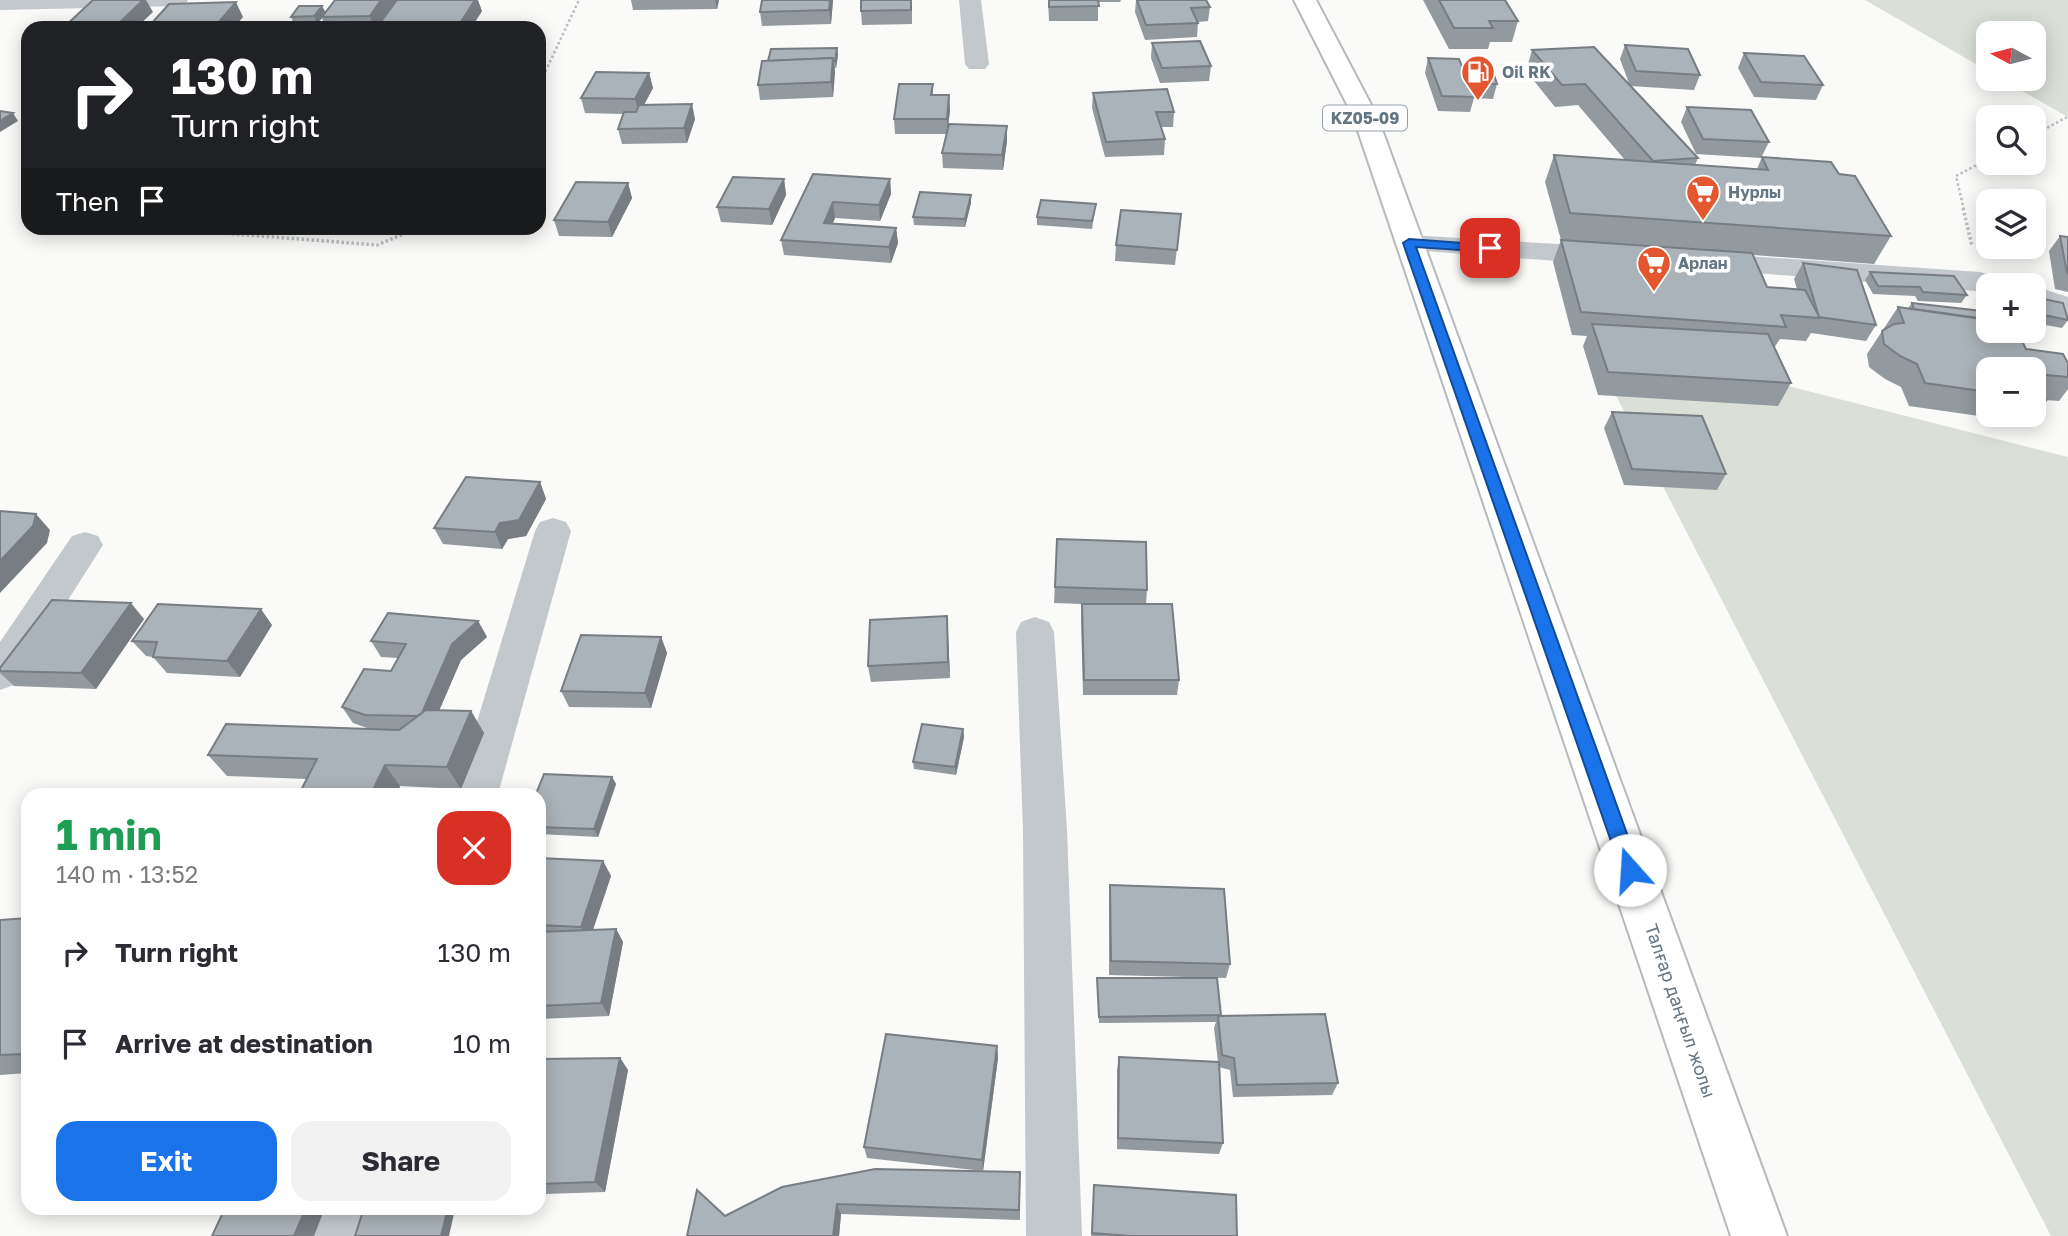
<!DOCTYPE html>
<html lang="en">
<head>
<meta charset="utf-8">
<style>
  body { margin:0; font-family:"Golos Text",sans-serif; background:#f2f2f3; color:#2b2b33; height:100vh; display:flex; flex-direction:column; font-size:26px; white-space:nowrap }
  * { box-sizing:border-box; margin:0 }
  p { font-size:23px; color:#7c7c81 }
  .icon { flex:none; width:38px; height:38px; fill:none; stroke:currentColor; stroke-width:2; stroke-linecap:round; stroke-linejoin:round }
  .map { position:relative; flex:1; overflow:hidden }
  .sheet { position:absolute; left:21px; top:788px; width:525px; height:427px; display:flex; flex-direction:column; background:#fff; border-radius:21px; box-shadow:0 4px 18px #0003 }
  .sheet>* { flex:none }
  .guide { position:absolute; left:21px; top:21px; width:525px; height:214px; border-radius:21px; box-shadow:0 4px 18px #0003; background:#202124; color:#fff; overflow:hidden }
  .needle { width:46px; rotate:277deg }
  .buttons { position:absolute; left:1976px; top:21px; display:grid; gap:14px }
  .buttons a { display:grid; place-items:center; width:70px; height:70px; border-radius:14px; background:#fff; box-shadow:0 4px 18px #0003; font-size:35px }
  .pin { position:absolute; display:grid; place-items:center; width:60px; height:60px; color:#fff; margin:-30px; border-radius:14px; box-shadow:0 4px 10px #0006 }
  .me { position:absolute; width:77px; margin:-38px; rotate:341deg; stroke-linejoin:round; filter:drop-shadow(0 0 5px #0008) }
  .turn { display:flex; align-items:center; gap:24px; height:147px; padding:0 35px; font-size:32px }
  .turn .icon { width:91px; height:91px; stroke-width:2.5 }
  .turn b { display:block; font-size:49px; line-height:60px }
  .then { display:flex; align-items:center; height:66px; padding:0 35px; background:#0003; gap:14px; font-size:26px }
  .round { display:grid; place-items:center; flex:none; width:74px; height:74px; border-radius:21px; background:#f2f2f3 }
  .head { display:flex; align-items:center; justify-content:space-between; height:119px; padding:0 35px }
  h1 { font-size:42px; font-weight:700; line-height:52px; color:#1e9e55 }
  .button { display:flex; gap:14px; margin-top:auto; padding:14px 35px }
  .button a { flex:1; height:80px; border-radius:21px; background:#1a73e8; color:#fff; font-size:28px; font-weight:700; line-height:80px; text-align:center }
  .button a+a { background:#f2f2f3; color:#2b2b33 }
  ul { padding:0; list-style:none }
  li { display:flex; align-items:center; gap:21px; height:91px; padding:0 35px }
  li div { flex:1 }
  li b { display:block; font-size:26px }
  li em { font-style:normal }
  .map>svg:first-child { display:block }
  .green { fill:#dadfd7 }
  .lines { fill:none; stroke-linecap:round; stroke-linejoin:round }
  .primary-casing { stroke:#b5babe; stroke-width:4 }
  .path-far1 { stroke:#bbbfc2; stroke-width:2.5; stroke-dasharray:2.5 2.5; stroke-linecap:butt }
  .path { stroke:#bbbfc2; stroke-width:3.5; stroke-dasharray:2.5 2.5; stroke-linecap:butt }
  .minor { fill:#c3c8cc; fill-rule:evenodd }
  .primary { fill:#fff; fill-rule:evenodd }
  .wall { fill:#929a9f; fill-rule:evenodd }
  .shaded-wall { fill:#777d82 }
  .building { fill:#aab3b9; stroke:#777d82; stroke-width:2 }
  .route { fill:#1a73e8; stroke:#114b97; stroke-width:2 }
  .labels { text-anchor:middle; stroke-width:7; stroke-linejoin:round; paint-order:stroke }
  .far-poi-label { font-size:16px; font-weight:bold; fill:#657683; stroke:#fff; text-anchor:start }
  .shield { fill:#fff; stroke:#939fa8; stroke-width:2 }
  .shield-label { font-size:16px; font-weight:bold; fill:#657683 }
  .street-label { font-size:18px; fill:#657683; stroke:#fff }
</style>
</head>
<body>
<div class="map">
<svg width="2068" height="1236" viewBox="0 0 2068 1236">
  <rect width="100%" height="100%" fill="#fafaf8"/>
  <!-- green -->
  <g class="green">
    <polygon points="1865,0 2068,0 2068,117 2001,79 2034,79 2034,33 1988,33 1988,71"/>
    <polygon points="1596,357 1693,362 2068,457 2068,1236 2051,1236"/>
  </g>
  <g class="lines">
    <!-- primary casing -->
    <g class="primary-casing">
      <polygon id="primary" points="1294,0 1316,0 1377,116 1787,1236 1731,1236 1353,116"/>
    </g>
    <!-- path-far1 -->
    <g class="path-far1">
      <polyline points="539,85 579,0"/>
      <polyline points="2034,135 2067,117"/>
      <polyline points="1964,210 1956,176 1988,159"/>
    </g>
    <!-- path -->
    <g class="path">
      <polyline points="1963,208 1972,246"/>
      <polyline points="157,228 377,245 418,228"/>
    </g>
    <!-- minor -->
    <g class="minor">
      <polygon points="0,0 188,0 185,5 177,6 0,10"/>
      <polygon points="959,0 981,0 989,64 985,69 969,69 965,64"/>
      <polygon points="1409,235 1609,247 1619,250 1623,256 1619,262 1609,265 1399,249 1395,243 1399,237"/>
      <polygon points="1704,253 1980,272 2007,279 2012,285 1988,285 1988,292 1694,268 1690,262 1694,256"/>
      <polygon points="2034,286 2068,297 2068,316 2034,305"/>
      <polygon points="553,518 566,522 571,531 498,794 455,794 535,531 540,522"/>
      <polygon points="85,532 98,536 103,545 14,685 0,690 0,642 72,536"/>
      <polygon points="1035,617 1049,622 1054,632 1067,830 1082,1236 1026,1236 1023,830 1016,632 1021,622"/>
      <polygon points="321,1208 375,1208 368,1236 312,1236"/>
    </g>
    <!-- primary -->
    <use href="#primary" class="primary"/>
  </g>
  <!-- wall -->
  <g class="wall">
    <polygon points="335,0 396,0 396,1 482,11 471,28 326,28 322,18 317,24 294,24 291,17 325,13"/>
    <polygon points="631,0 719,0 717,9 633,10"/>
    <polygon points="833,0 831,24 762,26 760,12"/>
    <polygon points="861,0 912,0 912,24 862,25 861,11"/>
    <polygon points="1048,0 1121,0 1120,2 1098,2 1098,21 1049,21"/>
    <polygon points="1136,0 1206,0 1210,7 1208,21 1198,22 1197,37 1145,40 1135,12"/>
    <polygon points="1423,0 1505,0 1518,21 1512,42 1490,42 1488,49 1449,49"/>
    <polygon points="243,17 233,28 153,28 151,24"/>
    <polygon points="1152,43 1211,66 1209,81 1160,83 1151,58"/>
    <polygon points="1625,45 1700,75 1694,90 1630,86 1620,59"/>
    <polygon points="1594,47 1698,158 1695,165 1757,169 1762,157 1839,174 1891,236 1874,264 1753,255 1767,287 1797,289 1794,279 1803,263 1876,325 1866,341 1811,333 1806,341 1780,339 1774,348 1791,383 1778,406 1598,395 1583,346 1587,336 1572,335 1553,262 1561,240 1545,182 1554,155 1625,160 1578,105 1555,107 1526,71 1532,50"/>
    <polygon points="837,48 838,55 836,68 835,68 833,97 760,100 758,85 768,61"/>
    <polygon points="1744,53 1823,85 1816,100 1754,97 1738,68"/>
    <polygon points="1428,58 1497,84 1493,99 1474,98 1470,112 1438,111 1425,73"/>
    <polygon points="649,73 653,88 644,105 695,119 687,143 622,144 618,129 623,114 585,113 581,98"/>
    <polygon points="933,84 933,95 949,95 950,110 948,128 1007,126 1007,141 1003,170 943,168 942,153 947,134 895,134 894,119"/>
    <polygon points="1093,93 1174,112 1173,127 1161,127 1165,139 1164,155 1105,157 1092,108"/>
    <polygon points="1687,107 1769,142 1761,158 1696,154 1681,122"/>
    <polygon points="813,174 890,179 891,194 880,221 835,218 833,223 896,228 898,243 891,263 784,255 781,240"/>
    <polygon points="784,179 786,195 772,225 721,222 717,207"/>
    <polygon points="628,183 632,198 612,237 559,236 554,220"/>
    <polygon points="971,195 971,203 965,227 914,225 913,217"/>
    <polygon points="1096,204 1092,229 1037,225 1037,217"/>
    <polygon points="1181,214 1175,265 1115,261 1116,245"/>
    <polygon points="2060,236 2068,237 2068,292 2055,289 2049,251"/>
    <polygon points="1870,272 1967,295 1961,303 1918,301 1915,296 1873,294 1865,280"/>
    <polygon points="2034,297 2068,318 2068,320 2062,328 2034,323"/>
    <path d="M1912,303l74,16 40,30 42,14v26l-9,12 -14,-1 -17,23 -119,-17 -8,-19 -16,-8 -16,-12 -2,-13 31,-47 10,1zM1988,369h46v46h-46z"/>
    <polygon points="1612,412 1726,474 1717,490 1624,485 1604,428"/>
    <polygon points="540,482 546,499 526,536 508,539 502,549 443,544 434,528"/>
    <polygon points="1057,539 1147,590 1146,604 1179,680 1177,695 1083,695 1081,620 1082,604 1054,603"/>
    <polygon points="947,616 950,678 871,682 868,666"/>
    <polygon points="144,619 96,689 14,686 0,673 0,668"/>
    <polygon points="478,621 487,637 461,660 439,710 471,711 484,733 461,789 400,786 397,794 299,794 307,779 227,776 208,755 370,729 353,723 342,707 391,671 398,658 381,657 371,641"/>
    <polygon points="272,625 240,677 167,673 153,657 146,656 132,641"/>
    <polygon points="661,637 667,653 651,708 569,707 561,691"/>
    <polygon points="963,729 964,737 956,775 914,769 913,762"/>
    <polygon points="612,777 616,784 598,837 539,834 539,794"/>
    <polygon points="539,858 603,861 611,876 593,930 616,929 623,942 609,1016 539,1019"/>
    <polygon points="1110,885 1230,964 1226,978 1109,975 1109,900"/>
    <polygon points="28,918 28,1073 0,1075 0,920"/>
    <polygon points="1097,978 1221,1016 1338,1083 1332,1095 1233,1097 1230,1070 1219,1067 1223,1143 1219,1154 1117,1149 1117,1070 1119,1057 1218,1062 1214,1028 1216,1022 1099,1023"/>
    <polygon points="997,1046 998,1058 983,1171 867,1158 864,1147"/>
    <polygon points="620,1058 628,1070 605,1192 545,1194 539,1188 539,1164 540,1159 539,1159 539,1059"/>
    <polygon points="1020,1183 1020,1220 841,1214 839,1236 687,1236 725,1216"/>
    <polygon points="1094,1185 1237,1236 1091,1236"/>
  </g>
  <!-- shaded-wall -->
  <g class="shaded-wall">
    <polygon points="143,0 146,0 153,12 136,28 114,28"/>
    <polygon points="381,0 396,0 396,1 377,28 374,28 370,16"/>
    <polygon points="475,0 478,0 482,11 471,28 457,28"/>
    <polygon points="715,0 719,0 717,9"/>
    <polygon points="830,0 833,0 831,24 829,10"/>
    <polygon points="236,2 243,17 233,28 222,28 219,22"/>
    <polygon points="322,6 326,13 317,24 314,16"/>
    <polygon points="837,48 838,55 836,68 835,61"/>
    <polygon points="833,58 835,73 833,97 831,82"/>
    <polygon points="649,73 653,88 639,114 635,99"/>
    <polygon points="949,95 950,110 947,134 947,119"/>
    <polygon points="692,104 695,119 687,143 684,128"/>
    <polygon points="13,113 18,121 0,132 0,121"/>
    <polygon points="1007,126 1007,141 1003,170 1002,155"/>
    <polygon points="784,179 786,195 772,225 769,209"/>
    <polygon points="890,179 891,194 880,221 879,205"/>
    <polygon points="628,183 632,198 612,237 608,222"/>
    <polygon points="971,195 971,203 965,227 965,219"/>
    <polygon points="833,202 835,218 826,238 824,223"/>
    <polygon points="896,228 898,243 891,263 889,247"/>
    <polygon points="540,482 546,499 526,536 508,539 502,549 495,532 500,523"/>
    <polygon points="36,514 50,530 47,543 0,593 0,561"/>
    <polygon points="131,603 144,619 96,689 81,673"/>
    <polygon points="261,609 272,625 240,677 227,661"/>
    <polygon points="947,616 948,631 950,678 948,662"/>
    <polygon points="478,621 487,637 461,660 430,732 420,716 452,644"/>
    <polygon points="661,637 667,653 651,708 645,693"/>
    <polygon points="471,711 484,733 461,789 447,767"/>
    <polygon points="963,729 964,737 956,775 955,767"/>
    <polygon points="385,765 400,786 397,794 371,794"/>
    <polygon points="612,777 616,784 598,837 594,829"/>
    <polygon points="603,861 611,876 589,941 581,927"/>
    <polygon points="616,929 623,942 609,1016 601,1003"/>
    <polygon points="28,1045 28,1056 24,1054"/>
    <polygon points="997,1046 998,1058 983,1171 982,1160"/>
    <polygon points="620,1058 628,1070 605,1192 595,1182"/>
    <polygon points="837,1204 841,1214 839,1236 833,1236"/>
    <polygon points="306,1208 325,1208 314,1236 294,1236"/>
    <polygon points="448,1208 453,1208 455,1209 449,1236 441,1236"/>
  </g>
  <!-- building -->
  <g class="building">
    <polygon points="93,0 143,0 114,28 63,28"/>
    <polygon points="335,0 381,0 370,16 322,17"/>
    <polygon points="397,0 475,0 457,28 377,27"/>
    <polygon points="762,0 830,0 829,10 760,12"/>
    <polygon points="861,0 911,0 911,10 861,11"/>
    <polygon points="1049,0 1098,0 1099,6 1049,7"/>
    <polygon points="1137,0 1206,0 1210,7 1191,8 1198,23 1146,25"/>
    <polygon points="1439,0 1505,0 1518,21 1489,21 1493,28 1454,28"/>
    <polygon points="236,2 219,22 151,24 169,4"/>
    <polygon points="299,6 322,6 314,16 291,17"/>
    <polygon points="1200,41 1211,66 1162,68 1152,43"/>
    <polygon points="1625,45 1688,49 1700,75 1636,71"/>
    <polygon points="1594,47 1698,158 1653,161 1585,84 1562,85 1532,50"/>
    <polygon points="837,48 835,61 833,61 833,58 768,61 771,49"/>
    <polygon points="1744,53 1804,56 1823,85 1761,82"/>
    <polygon points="833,58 831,82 758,85 762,61"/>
    <polygon points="1428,58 1459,59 1464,72 1493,72 1497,84 1469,83 1474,97 1442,96"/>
    <polygon points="596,72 649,73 635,99 581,98"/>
    <polygon points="899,84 933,84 931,95 949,95 947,119 894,119"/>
    <polygon points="1167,89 1174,112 1156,112 1165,139 1106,142 1093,93"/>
    <polygon points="692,104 684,128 618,129 624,112 636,112 639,105"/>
    <polygon points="1687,107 1751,110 1769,142 1703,139"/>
    <polygon points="0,111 13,113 0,121"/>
    <polygon points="949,124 1007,126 1002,155 942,153"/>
    <polygon points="1554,155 1768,170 1762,157 1831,162 1839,174 1855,176 1891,236 1570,213"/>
    <polygon points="813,174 890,179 879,205 833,202 824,223 896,228 889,247 781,240"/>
    <polygon points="733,177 784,179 769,209 717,207"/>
    <polygon points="576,182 628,183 608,222 554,220"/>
    <polygon points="920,192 971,195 965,219 913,217"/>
    <polygon points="1041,200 1096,204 1092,221 1037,217"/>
    <polygon points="1121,210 1181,214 1177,250 1116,245"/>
    <polygon points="2060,236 2068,237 2068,274 2067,273"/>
    <polygon points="1561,240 1752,253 1767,287 1805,290 1820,318 1781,315 1786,327 1581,312"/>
    <polygon points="1803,263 1857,270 1876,325 1819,317"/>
    <polygon points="1870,272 1954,276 1967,295 1923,292 1920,287 1878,286"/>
    <polygon points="2034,297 2063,303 2068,320 2034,313"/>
    <polygon points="1912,303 1982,311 1986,319 1914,309"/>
    <polygon points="1898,307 1988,320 1988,331 2017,331 2026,349 2063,354 2068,363 2068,377 2035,374 2046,400 2034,399 2034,369 1988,369 1988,392 1925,383 1917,364 1900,356 1884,344 1882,331 1894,324 1904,323"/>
    <polygon points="1592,324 1768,334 1791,383 1608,372"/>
    <polygon points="1612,412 1702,416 1726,474 1632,469"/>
    <polygon points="466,477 540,482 519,520 500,523 495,532 434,528"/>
    <polygon points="0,511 36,514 33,526 0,561"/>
    <polygon points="1057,539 1146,542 1147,590 1055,587"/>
    <polygon points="52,600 131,603 81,673 0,671 0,668"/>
    <polygon points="158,604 261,609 227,661 153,657 157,642 132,641"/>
    <polygon points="1082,604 1172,604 1179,680 1084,680"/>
    <polygon points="388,613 478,621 452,644 422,713 417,716 365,715 342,707 364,669 391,671 406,644 371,641"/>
    <polygon points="947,616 948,662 868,666 870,620"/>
    <polygon points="581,635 661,637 645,693 561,691"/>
    <polygon points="426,710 471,711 447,767 385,765 371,794 299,794 317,759 208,755 226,724 399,730"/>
    <polygon points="922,724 963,729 955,767 913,762"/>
    <polygon points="544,774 612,777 594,829 539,827 539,794 536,794"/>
    <polygon points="539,858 603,861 581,927 539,925"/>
    <polygon points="1110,885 1224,889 1230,964 1111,961"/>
    <polygon points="28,918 28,1045 24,1054 0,1055 0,920"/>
    <polygon points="616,929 601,1003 539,1006 539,932"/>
    <polygon points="1097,978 1217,978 1221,1015 1099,1017"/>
    <polygon points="1325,1014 1338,1083 1237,1085 1234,1058 1222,1055 1218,1016"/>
    <polygon points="886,1034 997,1046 982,1160 864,1147"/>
    <polygon points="1119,1057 1219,1062 1223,1143 1118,1138"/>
    <polygon points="620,1058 595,1182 539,1184 539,1164 543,1148 539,1148 539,1059"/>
    <polygon points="875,1169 1020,1172 1019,1210 837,1204 833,1236 687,1236 697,1190 725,1216 782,1187"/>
    <polygon points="1094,1185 1236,1195 1237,1236 1130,1236 1092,1233"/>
    <polygon points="225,1208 306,1208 294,1236 212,1236"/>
    <polygon points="364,1208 448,1208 441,1236 355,1236"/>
  </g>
  <!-- route -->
  <polygon class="route" points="1409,239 1490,245 1496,248 1490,252 1416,247 1640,870 1637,876 1630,878 1623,876 1621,870 1403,243"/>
  <!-- icons -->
  <defs>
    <g id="fuel-pin" transform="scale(1.75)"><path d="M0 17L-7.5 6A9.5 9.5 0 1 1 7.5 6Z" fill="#e4572e" stroke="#fff"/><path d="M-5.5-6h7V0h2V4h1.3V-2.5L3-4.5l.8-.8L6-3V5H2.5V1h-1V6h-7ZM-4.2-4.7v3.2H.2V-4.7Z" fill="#fff"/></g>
    <g id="supermarket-pin" transform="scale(1.75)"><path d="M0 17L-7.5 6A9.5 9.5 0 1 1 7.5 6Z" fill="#e4572e" stroke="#fff"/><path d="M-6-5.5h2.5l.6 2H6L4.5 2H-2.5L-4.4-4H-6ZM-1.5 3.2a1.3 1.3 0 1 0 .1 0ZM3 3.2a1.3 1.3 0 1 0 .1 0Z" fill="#fff"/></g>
  </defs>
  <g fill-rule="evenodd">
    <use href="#fuel-pin" x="1478" y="72"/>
    <use href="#supermarket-pin" x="1703" y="192"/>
    <use href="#supermarket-pin" x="1654" y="263"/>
  </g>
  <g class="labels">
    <!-- far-poi labels -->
    <g class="far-poi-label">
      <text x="1502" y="78">Oil RK</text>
      <text x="1728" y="198">Нурлы</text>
      <text x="1678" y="269">Арлан</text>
    </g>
    <!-- shield labels -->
    <rect class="shield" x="1323" y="105.5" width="84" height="25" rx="5"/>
    <g class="shield-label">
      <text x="1365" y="124">KZ05-09</text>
    </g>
    <!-- street labels -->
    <g class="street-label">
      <text transform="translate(1680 1011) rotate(71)" y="6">Талғар даңғыл жолы</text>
    </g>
  </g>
</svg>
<div class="buttons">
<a><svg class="needle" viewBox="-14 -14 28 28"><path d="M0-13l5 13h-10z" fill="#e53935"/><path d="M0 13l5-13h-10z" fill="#7c7c81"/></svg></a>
<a><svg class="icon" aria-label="search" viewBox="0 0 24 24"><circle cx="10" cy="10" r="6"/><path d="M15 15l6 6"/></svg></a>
<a><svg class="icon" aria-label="layers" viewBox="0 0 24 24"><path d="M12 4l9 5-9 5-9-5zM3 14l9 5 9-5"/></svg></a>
<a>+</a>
<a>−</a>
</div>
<div class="pin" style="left:1490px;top:248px;background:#d93025"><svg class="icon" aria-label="arrive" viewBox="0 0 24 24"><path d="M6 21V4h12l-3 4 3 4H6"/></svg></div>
<svg class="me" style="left:1630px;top:870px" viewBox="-20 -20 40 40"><circle r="19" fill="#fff"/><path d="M0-13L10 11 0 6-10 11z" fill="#1a73e8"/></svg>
<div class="guide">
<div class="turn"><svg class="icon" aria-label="right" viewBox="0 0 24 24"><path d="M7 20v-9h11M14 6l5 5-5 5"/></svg><div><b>130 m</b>Turn right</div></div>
<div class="then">Then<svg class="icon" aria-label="arrive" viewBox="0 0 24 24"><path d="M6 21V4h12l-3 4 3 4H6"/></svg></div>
</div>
<section class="sheet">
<div class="head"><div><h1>1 min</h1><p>140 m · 13:52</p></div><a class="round" style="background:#d93025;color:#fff"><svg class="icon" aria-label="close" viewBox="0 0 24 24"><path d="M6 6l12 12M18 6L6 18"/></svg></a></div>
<ul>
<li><svg class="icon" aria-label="right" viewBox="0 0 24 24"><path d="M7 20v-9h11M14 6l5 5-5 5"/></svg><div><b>Turn right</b></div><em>130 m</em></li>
<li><svg class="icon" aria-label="arrive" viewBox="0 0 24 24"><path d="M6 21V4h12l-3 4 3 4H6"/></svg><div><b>Arrive at destination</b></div><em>10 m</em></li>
</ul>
<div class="button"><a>Exit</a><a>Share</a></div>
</section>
</div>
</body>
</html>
